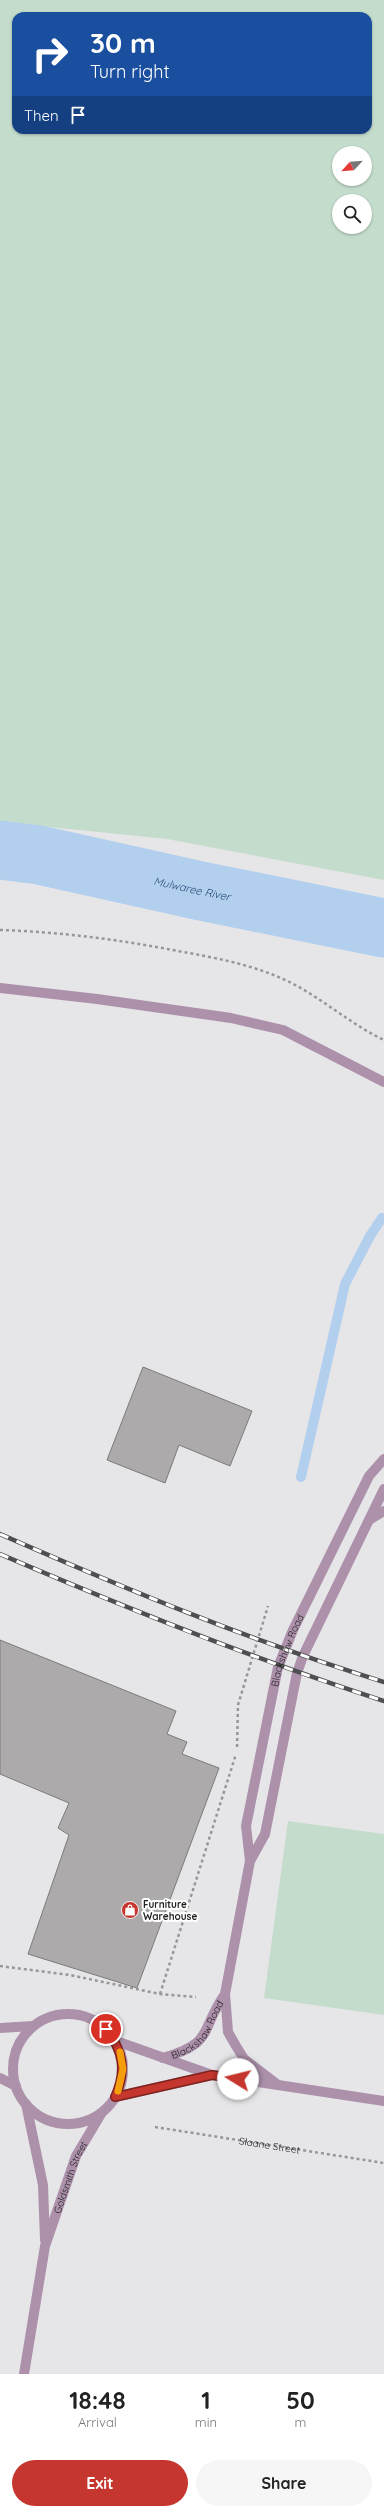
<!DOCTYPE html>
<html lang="en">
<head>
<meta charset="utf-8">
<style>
  body { margin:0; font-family:Quicksand,sans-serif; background:#f6f6f6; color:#222; height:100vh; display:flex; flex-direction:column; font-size:15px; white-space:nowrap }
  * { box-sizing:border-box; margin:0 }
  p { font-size:13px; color:#767676 }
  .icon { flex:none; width:22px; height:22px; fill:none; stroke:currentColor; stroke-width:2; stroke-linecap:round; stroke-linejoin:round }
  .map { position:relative; height:2374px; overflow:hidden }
  .details { display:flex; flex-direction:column; background:#fff; flex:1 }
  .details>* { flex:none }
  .banner { position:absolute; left:12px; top:12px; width:360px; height:122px; border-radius:12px; box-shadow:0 1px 3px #0004; background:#1a4fa0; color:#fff; overflow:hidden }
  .needle { width:26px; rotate:244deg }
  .fabs { position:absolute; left:332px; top:146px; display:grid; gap:8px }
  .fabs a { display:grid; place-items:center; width:40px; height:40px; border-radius:50%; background:#fff; box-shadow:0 1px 3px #0004; font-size:20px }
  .pin { position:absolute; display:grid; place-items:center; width:34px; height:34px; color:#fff; margin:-17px; border:2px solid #fff; border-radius:50%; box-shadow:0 1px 4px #0007 }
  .me { position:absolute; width:44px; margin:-22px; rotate:279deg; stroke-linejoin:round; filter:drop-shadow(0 0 3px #0008) }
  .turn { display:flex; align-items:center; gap:14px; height:84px; padding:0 12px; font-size:18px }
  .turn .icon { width:52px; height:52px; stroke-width:2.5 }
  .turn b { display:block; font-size:28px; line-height:34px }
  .then { display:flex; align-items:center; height:38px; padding:0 12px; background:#0003; gap:8px; font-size:15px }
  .eta { display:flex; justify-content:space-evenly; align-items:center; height:68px; text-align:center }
  .eta b { font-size:24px; font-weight:800; line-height:28px }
  .button { display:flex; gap:8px; margin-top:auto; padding:8px 12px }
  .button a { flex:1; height:46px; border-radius:24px; background:#c4362e; color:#fff; font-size:16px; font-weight:800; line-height:46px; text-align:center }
  .button a+a { background:#f6f6f6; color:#222 }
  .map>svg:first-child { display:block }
  .green { fill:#c4dccc; fill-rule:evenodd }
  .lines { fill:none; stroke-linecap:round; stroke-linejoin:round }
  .stream { stroke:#b3cfee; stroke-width:10 }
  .river { stroke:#b3cfee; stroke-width:59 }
  .building { fill:#acaaab; stroke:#7c7a7b }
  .path { stroke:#979799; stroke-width:2.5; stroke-dasharray:3 3; stroke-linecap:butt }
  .minor { stroke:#ad91ab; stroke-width:10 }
  .rail-casing { stroke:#4f4f51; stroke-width:4.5 }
  .rail { stroke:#fff; stroke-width:3; stroke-dasharray:9; stroke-linecap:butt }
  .route-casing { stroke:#7f231e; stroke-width:10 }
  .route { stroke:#c4362e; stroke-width:7 }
  .slow { stroke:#f59e0b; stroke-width:7 }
  .labels { text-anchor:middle; stroke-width:4; stroke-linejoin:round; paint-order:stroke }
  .street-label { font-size:10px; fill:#1f1f20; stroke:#fff }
  .poi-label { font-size:10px; font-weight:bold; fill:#1f1f20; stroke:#fff; text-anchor:start }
  .water-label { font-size:11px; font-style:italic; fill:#28517a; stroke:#fff }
</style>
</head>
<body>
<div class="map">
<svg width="384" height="2374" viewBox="0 0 384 2374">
  <rect width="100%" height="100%" fill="#e6e6e9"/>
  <!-- green -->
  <g class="green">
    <path d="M0,0h384v880l-217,-41 -167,-17zM16,16h352v114h-352zM339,153h26v26h-26zM339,201h26v26h-26z"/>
    <polygon points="288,1821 384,1834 384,2015 264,1998"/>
  </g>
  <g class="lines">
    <!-- stream -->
    <polyline class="stream" points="301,1477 345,1284 370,1236 382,1218"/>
    <!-- river -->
    <path class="river" id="s1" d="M0,850l39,5 162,36 183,37"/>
  </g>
  <!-- building -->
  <g class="building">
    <polygon points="143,1367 252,1411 230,1466 179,1445 165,1483 107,1460"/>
    <polygon points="0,1640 176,1711 167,1734 187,1742 182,1754 219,1768 137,1988 28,1954 69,1835 58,1828 69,1803 0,1774"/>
  </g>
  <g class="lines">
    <!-- path -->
    <g class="path">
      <path d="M0,930c62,2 123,10 183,22 34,6 69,13 100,27 36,16 65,44 101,61"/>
      <polyline points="237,1747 238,1705 268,1606"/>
      <polyline points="0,1966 70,1975 160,1994 196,1997"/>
      <polyline points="160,1994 236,1754"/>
      <path id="s2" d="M155,2127l229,36"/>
    </g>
    <!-- minor -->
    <g class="minor">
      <polyline points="0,988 97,999 231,1018 283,1030 384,1082"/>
      <polyline points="369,1520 384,1511"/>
      <path id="s3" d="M250,1861l-4,-35 32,-159 15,-37 76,-154 15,-17"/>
      <circle cx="68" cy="2069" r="55"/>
      <polyline points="0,2028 33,2026"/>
      <polyline points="116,2041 212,2075 384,2101"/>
      <path id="s4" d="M163,2058c53,-16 36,-27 62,-64"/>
      <polyline points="0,2078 16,2086"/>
      <polyline points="278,2085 244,2059 236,2046 228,2032 225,1994 250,1861 265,1834 297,1673 303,1656 384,1489"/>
      <polyline points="115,2097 212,2075"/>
      <polyline points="26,2104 43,2185 45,2240"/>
      <path id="s5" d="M24,2374l21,-128 31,-90 25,-42"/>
    </g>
    <!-- rail casing -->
    <g class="rail-casing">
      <g id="rail">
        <path d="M0,1534c126,55 253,108 384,148"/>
        <path d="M0,1554c126,54 253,105 384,147"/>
      </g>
    </g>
    <!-- rail -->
    <use href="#rail" class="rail"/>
  </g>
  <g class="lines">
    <!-- route casing -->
    <g class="route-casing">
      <path id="route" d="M106,2029c17,21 21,42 9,68l97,-22 26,4"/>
    </g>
    <!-- route -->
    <use href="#route" class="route"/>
    <!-- slow -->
    <polyline class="slow" points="118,2091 123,2069 120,2052"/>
  </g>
  <!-- icons -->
  <defs>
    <g id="shop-disc" transform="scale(0.9)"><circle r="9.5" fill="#c4362e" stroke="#fff"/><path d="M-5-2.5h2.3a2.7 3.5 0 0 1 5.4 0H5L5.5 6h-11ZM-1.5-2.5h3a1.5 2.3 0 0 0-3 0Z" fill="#fff"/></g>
  </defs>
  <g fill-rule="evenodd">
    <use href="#shop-disc" x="130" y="1910"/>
  </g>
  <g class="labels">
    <!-- street labels -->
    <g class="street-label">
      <text dy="4" stroke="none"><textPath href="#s3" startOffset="216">Blackshaw Road</textPath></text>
      <text dy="4" stroke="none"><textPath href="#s4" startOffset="47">Blackshaw Road</textPath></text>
      <text dy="4" stroke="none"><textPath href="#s2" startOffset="116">Sloane Street</textPath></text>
      <text dy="4" stroke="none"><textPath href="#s5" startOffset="203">Goldsmith Street</textPath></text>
    </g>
    <!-- poi labels -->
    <g class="poi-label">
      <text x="143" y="1908">Furniture<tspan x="143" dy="12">Warehouse</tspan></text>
    </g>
    <!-- water labels -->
    <g class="water-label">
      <text dy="4" stroke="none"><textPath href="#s1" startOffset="196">Mulwaree River</textPath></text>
    </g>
  </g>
</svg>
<div class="fabs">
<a><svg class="needle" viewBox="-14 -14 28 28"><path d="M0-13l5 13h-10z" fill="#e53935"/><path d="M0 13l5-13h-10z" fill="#767676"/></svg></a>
<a><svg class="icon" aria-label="search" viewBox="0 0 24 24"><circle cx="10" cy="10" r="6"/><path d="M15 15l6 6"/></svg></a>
</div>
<div class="pin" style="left:106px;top:2029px;background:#d93025"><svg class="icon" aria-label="arrive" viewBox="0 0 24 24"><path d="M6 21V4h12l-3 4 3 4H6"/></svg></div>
<svg class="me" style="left:238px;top:2079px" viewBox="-20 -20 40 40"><circle r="19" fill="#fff"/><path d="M0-13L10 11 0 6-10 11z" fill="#c4362e"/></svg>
<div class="banner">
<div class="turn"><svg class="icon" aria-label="right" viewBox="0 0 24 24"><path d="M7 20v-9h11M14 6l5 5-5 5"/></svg><div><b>30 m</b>Turn right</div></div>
<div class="then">Then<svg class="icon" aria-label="arrive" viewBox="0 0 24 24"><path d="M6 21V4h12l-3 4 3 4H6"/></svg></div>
</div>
</div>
<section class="details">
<div class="eta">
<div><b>18:48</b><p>Arrival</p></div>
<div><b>1</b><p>min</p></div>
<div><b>50</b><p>m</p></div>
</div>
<div class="button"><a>Exit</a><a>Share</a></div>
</section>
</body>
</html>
